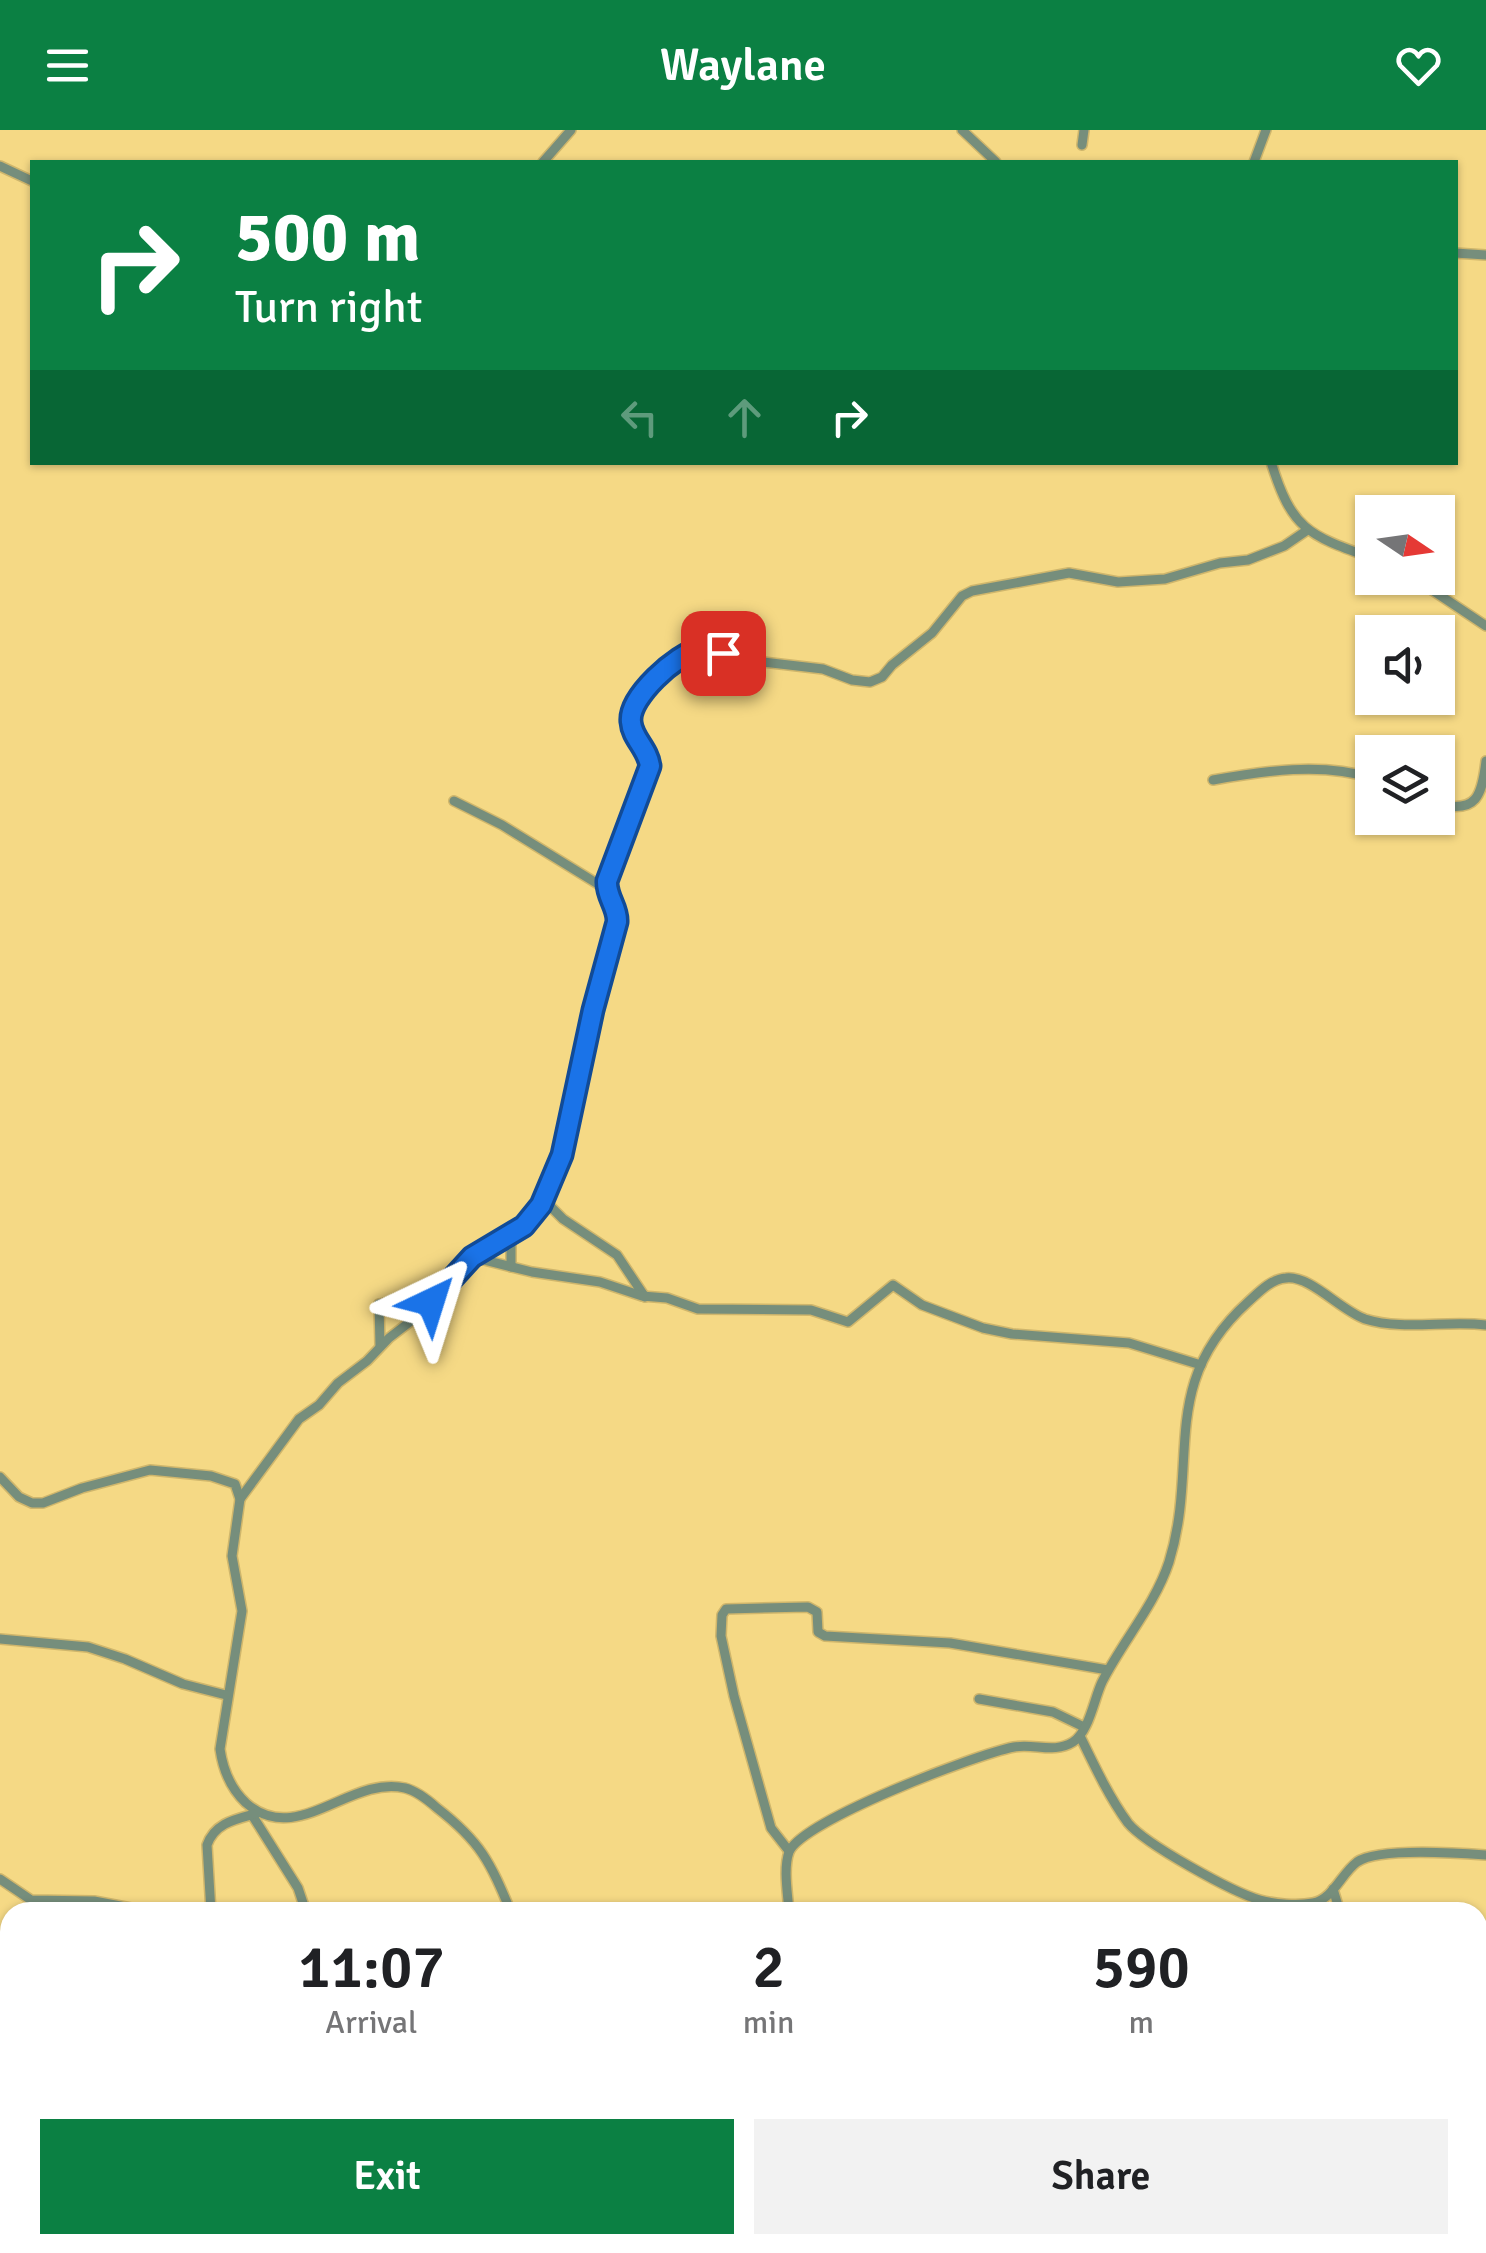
<!DOCTYPE html>
<html lang="en">
<head>
<meta charset="utf-8">
<style>
  body { margin:0; font-family:Signika,sans-serif; background:#f2f2f2; color:#202124; height:100vh; display:flex; flex-direction:column; font-size:38px; white-space:nowrap }
  * { box-sizing:border-box; margin:0 }
  p { font-size:32px; color:#757577 }
  .icon { flex:none; width:55px; height:55px; fill:none; stroke:currentColor; stroke-width:2; stroke-linecap:round; stroke-linejoin:round }
  .map { position:relative; flex:1; overflow:hidden }
  .drawer { position:absolute; left:0px; top:1772px; width:1488px; height:352px; display:flex; flex-direction:column; background:#fff; border-radius:30px 30px 0 0; box-shadow:0 2px 8px #0004 }
  .drawer>* { flex:none }
  .banner { position:absolute; left:30px; top:30px; width:1428px; height:305px; border-radius:0px; box-shadow:0 2px 8px #0004; background:#0b8043; color:#fff; overflow:hidden }
  .needle { width:65px; rotate:103deg }
  .buttons { position:absolute; left:1355px; top:365px; display:grid; gap:20px }
  .buttons a { display:grid; place-items:center; width:100px; height:100px; border-radius:0px; background:#fff; box-shadow:0 2px 8px #0004; font-size:50px }
  .pin { position:absolute; display:grid; place-items:center; width:85px; height:85px; color:#fff; margin:-42px; border-radius:20px; box-shadow:0 5px 15px #0006 }
  .me { position:absolute; width:110px; margin:-55px; rotate:41deg; stroke-linejoin:round; filter:drop-shadow(0 0 8px #0008) }
  .turn { display:flex; align-items:center; gap:35px; height:210px; padding:0 40px; font-size:45px }
  .turn .icon { width:130px; height:130px; stroke-width:2.5 }
  .turn b { display:block; font-size:70px; line-height:85px }
  .lanes { display:flex; align-items:center; height:95px; padding:0 40px; background:#0003; justify-content:center; gap:50px; direction:ltr }
  .lanes .off { opacity:.35 }
  .eta { display:flex; justify-content:space-evenly; align-items:center; height:170px; text-align:center }
  .eta b { font-size:60px; font-weight:600; line-height:70px }
  .action { display:flex; gap:20px; margin-top:auto; padding:20px 40px }
  .action a { flex:1; height:115px; border-radius:0px; background:#0b8043; color:#fff; font-size:40px; font-weight:600; line-height:115px; text-align:center }
  .action a+a { background:#f2f2f2; color:#202124 }
  header { display:flex; justify-content:space-between; align-items:center; height:130px; padding:0 40px; background:#0b8043; color:#fff; font-size:45px; font-weight:600 }
  .map>svg:first-child { display:block }
  .lines { fill:none; stroke-linecap:round; stroke-linejoin:round }
  .minor-casing { stroke:#cfb66c; stroke-width:12 }
  .minor { stroke:#768e7c; stroke-width:9 }
  .route-casing { stroke:#114b97; stroke-width:25 }
  .route { stroke:#1a73e8; stroke-width:18 }
</style>
</head>
<body>
<header><svg class="icon" aria-label="menu" viewBox="0 0 24 24"><path d="M4 6h16M4 12h16M4 18h16"/></svg>Waylane<svg class="icon" aria-label="heart" viewBox="0 0 24 24"><path d="M12 20l-8-8c-3-5 5-10 8-4 3-6 11-1 8 4z"/></svg></header>
<div class="map">
<svg width="1486" height="2123" viewBox="0 0 1486 2123">
  <rect width="100%" height="100%" fill="#f5d985"/>
  <g class="lines">
    <!-- minor casing -->
    <g class="minor-casing">
      <g id="minor">
        <polyline points="962,0 996,32"/>
        <polyline points="1082,15 1084,0"/>
        <polyline points="543,32 571,0"/>
        <polyline points="1254,32 1266,0"/>
        <polyline points="0,36 32,51"/>
        <polyline points="1455,123 1486,125"/>
        <path d="M1271,332c21,68 37,73 101,96"/>
        <polyline points="1414,448 1486,496"/>
        <path d="M1213,650c51,-9 109,-18 159,-2"/>
        <polyline points="454,671 502,695 606,759"/>
        <path d="M1438,674c39,10 44,-9 48,-43"/>
        <polyline points="544,1070 563,1089 617,1125 645,1167"/>
        <polyline points="472,1127 532,1142 600,1152 642,1166 667,1168 698,1179 811,1180 848,1192 893,1155 922,1175 983,1198 1012,1204 1129,1213 1201,1235"/>
        <polyline points="511,1137 511,1103"/>
        <path d="M380,1216l-1,-42c17,-4 27,6 49,-1"/>
        <path d="M0,1347l19,20 13,6h11l39,-15 68,-18 61,6 24,8 5,15 -8,57 10,55 -22,138c3,21 10,39 26,54 51,45 104,-28 159,-15 12,3 23,12 32,20 44,34 53,54 74,104"/>
        <path d="M240,1369l59,-80 20,-14 19,-22 29,-22 22,-23 35,-27 48,-54 52,-31 13,-14 25,-57 31,-145 24,-89c1,-14 -11,-24 -10,-40l43,-115c-2,-17 -17,-27 -19,-43 -5,-30 49,-66 72,-76l60,15 60,7 29,11 18,2 12,-5 10,-12 40,-32 30,-37 10,-5 97,-18 49,9 47,-3 55,-16 28,-3 36,-14 22,-15"/>
        <polyline points="0,1509 88,1517 125,1529 183,1554 226,1565"/>
        <polyline points="979,1569 1053,1582 1084,1597"/>
        <path d="M1080,1606c14,29 29,61 48,87 17,21 104,69 132,77 15,4 37,6 53,3 20,-4 28,-29 44,-41 21,-15 102,-9 129,-7"/>
        <polyline points="252,1685 298,1758 306,1782"/>
        <polyline points="789,1721 771,1698 734,1566 721,1506 722,1485 726,1479 808,1477 817,1482 818,1502 825,1506 950,1513 1108,1540"/>
        <polyline points="0,1749 31,1770 94,1771 152,1782"/>
        <polyline points="1333,1759 1340,1782"/>
        <path d="M211,1782l-4,-67c8,-23 30,-26 51,-32"/>
        <path d="M789,1782c-1,-17 -6,-43 0,-60 12,-31 188,-98 225,-105 20,-4 40,7 59,-5 16,-10 21,-43 29,-60 20,-40 53,-77 67,-120 31,-100 -12,-178 79,-260 11,-10 23,-23 38,-24 24,-3 54,32 79,41 38,12 82,1 121,6"/>
        <polyline points="0,1937 10,1939"/>
        <polyline points="389,2115 412,2123"/>
        <polyline points="1140,2115 1144,2123"/>
        <polyline points="1185,2115 1199,2123"/>
        <polyline points="487,2123 540,2115"/>
        <polyline points="675,2123 676,2115"/>
        <polyline points="774,2123 780,2115"/>
      </g>
    </g>
    <!-- minor -->
    <use href="#minor" class="minor"/>
  </g>
  <g class="lines">
    <!-- route casing -->
    <g class="route-casing">
      <path id="route" d="M431,1172l41,-45 52,-31 17,-21 21,-50 31,-145 24,-88c1,-15 -11,-25 -10,-41l43,-115c-2,-17 -18,-28 -19,-44 -3,-25 46,-68 68,-73 8,-2 16,1 24,4"/>
    </g>
    <!-- route -->
    <use href="#route" class="route"/>
  </g>
</svg>
<div class="buttons">
<a><svg class="needle" viewBox="-14 -14 28 28"><path d="M0-13l5 13h-10z" fill="#e53935"/><path d="M0 13l5-13h-10z" fill="#757577"/></svg></a>
<a><svg class="icon" aria-label="sound" viewBox="0 0 24 24"><path d="M4 9h4l5-4v14l-5-4H4zM17 9q2 3 0 6"/></svg></a>
<a><svg class="icon" aria-label="layers" viewBox="0 0 24 24"><path d="M12 4l9 5-9 5-9-5zM3 14l9 5 9-5"/></svg></a>
</div>
<div class="pin" style="left:723px;top:523px;background:#d93025"><svg class="icon" aria-label="arrive" viewBox="0 0 24 24"><path d="M6 21V4h12l-3 4 3 4H6"/></svg></div>
<svg class="me" style="left:431px;top:1172px" viewBox="-20 -20 40 40"><path d="M0-17L14 15 0 8-14 15z" fill="#1a73e8" stroke="#fff" stroke-width="4"/></svg>
<div class="banner">
<div class="turn"><svg class="icon" aria-label="right" viewBox="0 0 24 24"><path d="M7 20v-9h11M14 6l5 5-5 5"/></svg><div><b>500 m</b>Turn right</div></div>
<div class="lanes"><svg class="icon off" aria-label="left" viewBox="0 0 24 24"><path d="M17 20v-9H6M10 6l-5 5 5 5"/></svg><svg class="icon off" aria-label="ahead" viewBox="0 0 24 24"><path d="M12 20V5M6 11l6-6 6 6"/></svg><svg class="icon" aria-label="right" viewBox="0 0 24 24"><path d="M7 20v-9h11M14 6l5 5-5 5"/></svg></div>
</div>
<section class="drawer">
<div class="eta">
<div><b>11:07</b><p>Arrival</p></div>
<div><b>2</b><p>min</p></div>
<div><b>590</b><p>m</p></div>
</div>
<div class="action"><a>Exit</a><a>Share</a></div>
</section>
</div>
</body>
</html>
